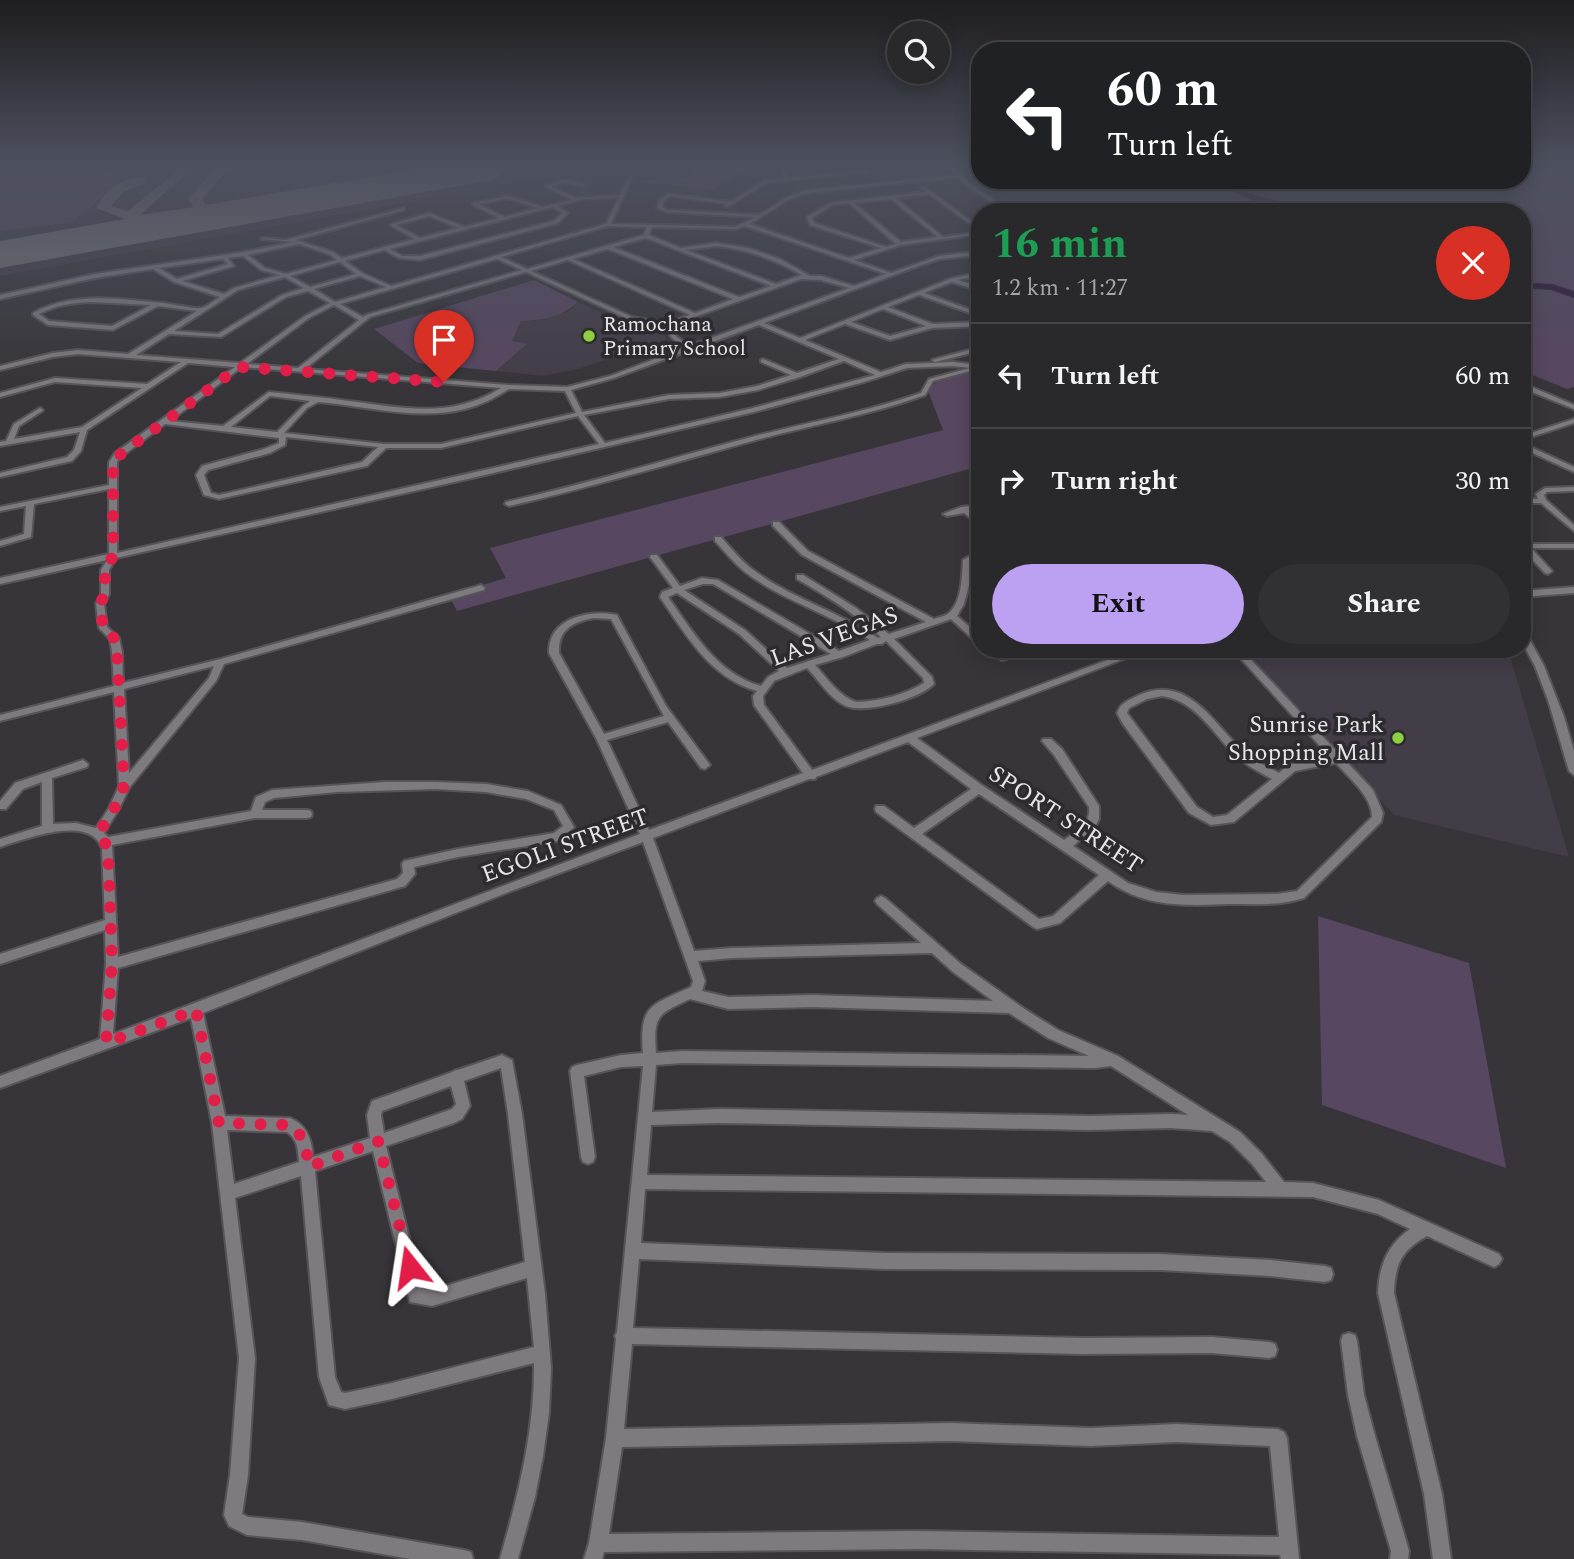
<!DOCTYPE html>
<html lang="en">
<head>
<meta charset="utf-8">
<style>
  body { margin:0; font-family:Spectral,serif; background:#313033; color:#f1f3f6; height:100vh; display:flex; flex-direction:column; font-size:26px; white-space:nowrap }
  * { box-sizing:border-box; margin:0 }
  p { font-size:23px; color:#a5a6a9 }
  .icon { flex:none; width:38px; height:38px; fill:none; stroke:currentColor; stroke-width:2; stroke-linecap:round; stroke-linejoin:round }
  .map { position:relative; flex:1; overflow:hidden }
  .details { position:absolute; left:971px; top:203px; width:560px; height:455px; display:flex; flex-direction:column; background:#29282b; border-radius:28px; box-shadow:0 4px 18px #0003,0 0 0 2px #454447 }
  .details>* { flex:none }
  .hud { position:absolute; left:971px; top:42px; width:560px; height:147px; border-radius:28px; box-shadow:0 4px 18px #0003,0 0 0 2px #454447; background:#202124; color:#fff; overflow:hidden }
  .fabs { position:absolute; left:887px; top:21px; display:grid; gap:14px }
  .fabs a { display:grid; place-items:center; width:63px; height:63px; border-radius:50%; background:#29282b; box-shadow:0 4px 18px #0003,0 0 0 2px #454447; font-size:35px }
  .pin { position:absolute; display:grid; place-items:center; width:60px; height:60px; color:#fff; margin:-72px -30px; border-radius:50% 50% 50% 0; rotate:-45deg; box-shadow:0 0 7px #0007 }
  .pin .icon { rotate:45deg }
  .me { position:absolute; width:77px; margin:-38px; rotate:345deg; stroke-linejoin:round; filter:drop-shadow(0 0 5px #0008) }
  .turn { display:flex; align-items:center; gap:24px; height:147px; padding:0 21px; font-size:32px }
  .turn .icon { width:91px; height:91px; stroke-width:2.5 }
  .turn b { display:block; font-size:49px; line-height:60px }
  .round { display:grid; place-items:center; flex:none; width:74px; height:74px; border-radius:37px; background:#313033 }
  .headline { display:flex; align-items:center; justify-content:space-between; height:119px; padding:0 21px }
  h1 { font-size:42px; font-weight:700; line-height:52px; color:#1e9e55 }
  .primary-button { display:flex; gap:14px; margin-top:auto; padding:14px 21px }
  .primary-button a { flex:1; height:80px; border-radius:42px; background:#bca0f2; color:#111; font-size:28px; font-weight:700; line-height:80px; text-align:center }
  .primary-button a+a { background:#313033; color:#f1f3f6 }
  ul { padding:0; list-style:none }
  li { display:flex; align-items:center; gap:21px; height:105px; padding:0 21px; border-top:2px solid #454447 }
  li div { flex:1 }
  li b { display:block; font-size:26px }
  li em { font-style:normal }
  .map>svg:first-child { display:block }
  .built { fill:#433d47 }
  .green { fill:#574760 }
  .lines { fill:none; stroke-linecap:round; stroke-linejoin:round }
  .river { fill:#2d1538; fill-rule:evenodd }
  .taxiway { fill:#767478; fill-rule:evenodd }
  .runway { fill:#767478; fill-rule:evenodd }
  .minor-casing { stroke:#575458; stroke-width:4 }
  .minor { fill:#7e7b80; fill-rule:evenodd }
  .route { stroke:#e11d48; stroke-width:12; stroke-dasharray:0 21.6 }
  .poi-dot { fill:#8ece43; stroke:#2d2b2f; stroke-width:2.5 }
  .labels { text-anchor:middle; stroke-width:7; stroke-linejoin:round; paint-order:stroke }
  .far-poi-label { font-size:21px; fill:#e6e5e7; stroke:#2d2b2f; text-anchor:start }
  .street-label { font-size:24px; fill:#e6e5e7; stroke:#2d2b2f }
  .poi-label { font-size:24px; fill:#e6e5e7; stroke:#2d2b2f; text-anchor:end }
</style>
</head>
<body>
<div class="map">
<svg width="1574" height="1559" viewBox="0 0 1574 1559">
  <rect width="100%" height="100%" fill="#373539"/>
  <!-- built -->
  <g class="built">
    <polygon points="121,165 542,165 564,174 0,276 0,182 72,175"/>
    <polygon points="578,302 627,325 658,327 655,333 663,333 667,339 578,369 543,376 496,371 527,344 512,341 521,321 534,321 569,311"/>
    <polygon points="1241,649 1508,649 1569,857 1394,815"/>
  </g>
  <!-- green -->
  <g class="green">
    <polygon points="0,165 118,165 71,175 119,170 121,185 108,192 73,222 0,231"/>
    <polygon points="705,165 753,165 714,190 636,181 687,178"/>
    <polygon points="1523,165 1574,165 1574,387 1567,389 1523,371 1522,212 1015,212 973,182 980,179 1522,180"/>
    <path d="M534,280l44,22c-15,14 -37,19 -57,19l-9,20 15,3 -31,27 -78,-8 -44,-34z"/>
    <polygon points="980,370 980,466 457,611 449,595 506,578 490,548 943,430 928,391 939,379"/>
    <polygon points="1318,916 1469,963 1506,1168 1322,1105"/>
  </g>
  <g class="lines">
    <!-- river -->
    <g class="river">
      <path d="M1216,180h11l22,13 68,19c-33,0 -75,-11 -101,-32z"/>
      <polygon points="1522,282 1552,284 1574,291 1574,298 1551,290 1522,288"/>
    </g>
    <!-- taxiway -->
    <path class="taxiway" d="M219,165l12,1 -29,33 4,6 234,-40h29l-6,4 -314,54v6l-5,1 -9,-4 -135,23v-8l125,-22 -29,-11c9,-18 29,-33 50,-31v6l-23,9 -12,14 17,5 54,-44 6,4 -2,3 -46,41 54,-8 -6,-8z"/>
    <!-- runway -->
    <polygon class="runway" points="463,165 498,165 502,171 497,178 486,181 0,268 0,244"/>
    <!-- minor casing -->
    <g class="minor-casing">
      <g id="minor">
        <path d="M781,165h4l2,13 79,-7 2,1 -100,10 -41,25 -2,-1 2,-2 -57,-8 -6,5 -2,6 6,3 92,5 25,-17 18,-7 153,-16 -9,-10h5l18,18 41,28 -5,1 -40,-27 -8,-8 -152,16 -18,7 -39,24 100,34 32,-10 -71,-23 -3,-8 24,-14 95,-11 -5,-4 4,-1 55,41v3l-51,-37 -33,4 47,39 37,-5v2l-79,11 -47,15 37,13 48,-17 41,-5v4l-40,4 -22,7 -154,57 36,15 150,-59 30,-7v4l-22,4 22,7v4l-28,-9 -28,11 50,18 6,7v8l-48,2 -42,12 -45,-16 -40,16 76,32 25,-8 47,-2 27,3v4l-5,-1 -1,2 -41,11 -8,14c-55,20 -113,30 -169,45 -83,23 -164,47 -247,66l-4,-2 1,-2c84,-19 166,-44 249,-66 55,-14 111,-24 166,-43l8,-14 41,-11 -17,-2 -46,2 -43,14 -110,30 -282,66 -356,80 -7,12v24l-5,10 3,23 12,11 3,14 1,31 98,-24 257,-73 3,-1 4,3 -1,2 -260,74 -8,17 -87,107 -10,21 -15,24 4,4 143,-26 5,-14 16,-7 113,-8h51l50,2 42,7 33,14 13,22 -13,13 -4,1 -99,16 -44,10 1,7 -10,12 -287,82 -5,66 527,-200 -44,-96 -47,-85c-1,-35 40,-44 68,-38l49,91 44,59 -5,4 -4,-1 -33,-46 -61,18 42,90 154,-57 -49,-68 -1,-9 4,-5c-47,-13 -71,-56 -97,-94l2,-5 11,-4 -23,-31 1,-2h6l23,31 22,-8 16,2 121,71 31,-11c-39,-26 -87,-39 -125,-68 -11,-9 -20,-20 -30,-31v-4h6c10,11 19,23 31,32 38,29 86,42 126,69l3,-1c-26,-23 -54,-41 -84,-58v-4h6l53,33 33,26 37,-12 -124,-67 -29,-29v-4h6l29,29 126,68c5,-2 13,-3 16,-7 12,-12 12,-36 13,-52l17,-10v6l-9,5 -1,19h10v6l-11,-1 -5,19 -7,12 23,20v8l-3,-1 -26,-24 -57,20 38,38 2,7c-15,15 -68,30 -88,22 -16,-7 -27,-26 -39,-38l-33,13 -11,15 1,9 48,65 325,-121h13l-233,89 66,48 81,54c13,-9 27,-16 25,-33l-35,-52 -12,-14 1,-2h8l11,10 37,57v13l-4,8 -22,19 55,37 28,9 28,3 93,-1 20,-3 75,-74c0,-21 -23,-39 -36,-54l-41,8 -61,51 -23,3 -22,-12 -66,-89 -6,-11c4,-10 10,-12 20,-17 50,-24 75,26 105,54 11,10 24,16 37,23l9,-8 42,-8 -98,-108h9l99,106 4,1 1,4 28,30 10,23 -2,9 -77,76c-24,8 -50,6 -76,6 -23,1 -47,2 -70,-2 -18,-3 -36,-11 -50,-21l-48,42 -23,6 -4,-2 -157,-115 -1,-3 1,-3h8l30,22 57,-39 -63,-47 -92,35 -1,2h-6l-156,59 41,113 38,-3 189,-5 -44,-39 -2,-3 2,-3 4,-2 4,2 76,66 65,46 32,20 60,26 122,76 22,22 22,28 29,1 66,17 120,54 3,5 -3,5 -5,3 -67,-31c-26,14 -32,29 -33,57l48,201 9,65h-18l-9,-65 -46,-201c1,-27 9,-48 32,-64l-32,-15 -65,-17 -668,-8 -4,54 244,10 275,1 110,6 55,6 6,2 2,6 -2,6 -6,2 -55,-6 -110,-6 -275,-1 -246,-10 -6,69 450,10 129,-1 57,5 6,2 2,6 -2,6 -6,2 -57,-5 -129,1 -451,-10 -8,85 327,-6 140,5 86,-4 101,5 6,3 3,6 12,121h-18l-1,-4 -363,-6 -313,3 -2,7h-18l5,-16 17,-105 10,-99 -1,-3 2,-4 26,-266 -22,1 -37,9 11,81 -2,5 -5,2 -5,-2 -2,-5 -11,-86 2,-4 5,-2 44,-10 22,-2c-4,-48 8,-48 48,-66l2,-6 -50,-139 -132,49 -308,122 22,103 65,2c17,7 22,22 23,39l57,-19 -3,-23 5,-14 78,-28 6,-3h2l44,-15 10,5 10,54 23,180 6,74 -2,45 -6,43 -8,41 -17,62h-18c18,-64 35,-129 34,-196l-142,36 -47,10 -16,-4 -10,-28 -18,-201 -66,22 20,160 -7,117 -6,39 6,3 54,5 162,28 7,2 2,7h-62l-109,-19 -55,-5 -18,-9 -5,-11 6,-40 9,-117 -27,-235 -21,-105 -191,70v-12l100,-37 6,-75 -1,-34 -105,34v-10l105,-34 -3,-72c-2,-3 -3,-7 -6,-9 -19,-20 -74,1 -96,8v-8l42,-13v-44l-19,7 -17,20h-6v-8l15,-18 68,-23 5,4 -1,3 -35,11 1,46 23,-1 20,5 13,-20 10,-22 -5,-94 -114,29v-6l114,-29 -2,-34 -2,-13 -11,-11 -3,-24 5,-10v-24l6,-10 -107,24v-6l109,-24v-65l-75,15 -3,33 -31,9v-5l24,-7 2,-28 -26,5v-4l109,-22v-23l6,-9 120,-86 -47,-4 -101,67 -6,21 -9,10 -72,16v-4l67,-16 7,-7 6,-18 -80,14v-4l6,-1 8,-17 26,-16 3,2 -1,1 -23,15 -5,13 68,-12 60,-39 -87,-6 -55,15v-4l55,-15 92,6 34,-22 -103,-8 -25,3 -53,13v-4l53,-13 25,-3 50,4 69,-43 -39,-5 -45,24 -65,-5 -15,-10v-2c39,-22 88,-14 130,-10 9,1 31,6 38,5 6,-1 14,-8 19,-11l-46,-15 -21,-13 -58,9 -95,21v-4l95,-21 149,-22 50,-10 -33,-3 2,-1 23,2 118,-32v2l-108,30 37,12 9,6 73,-19 -25,-14 39,-12 36,14 34,-9 -26,-13v-2l34,-7 36,11 29,-7 -27,-14 21,-6 19,5 -2,1 -17,-4 -15,4 25,12 44,-3 8,-16 4,-1 -21,46 124,3 21,-10 -89,-5 -10,-4 3,-9 9,-5 62,8 34,-22 18,-2zM619,197l-13,27 -215,62 -29,-13 -17,-12 40,-11 14,8 21,2 138,-37 10,-10 -11,-7 26,-7zM507,198l31,10 -34,9 -25,-13zM891,199l47,38 -37,5 -47,-39zM849,203l47,41 -10,3 -72,-24 -2,-5 20,-13zM553,207l10,6 -9,8 -134,35h-18l-12,-7zM429,216l30,12 -39,10 -24,-13zM608,226l39,1 -3,8 -117,34 -26,-12zM745,226l141,48 -32,12 -33,-10h-11l-30,-17 -32,-11 -32,-5 -35,5 -32,-13 3,-8 83,2zM646,238l125,48 -32,11 -126,-50zM299,244l30,10 8,6 -51,14 -21,-6 -17,-13zM716,246c32,3 59,14 86,29l-26,9 -90,-34zM608,249l125,50 -38,14 -122,-54zM243,256l18,14 19,5 -46,13 -10,6 -42,-13 52,-15 -6,-8zM223,259l5,5 -51,15 -18,-11zM497,259l25,11 -156,45 -3,2 -23,-13zM568,260l122,55 -24,8 -34,-6 -101,-46zM340,262l16,12 -46,13 -20,-11zM526,272l102,47 36,7 8,12 12,10 -74,28 -43,11 -59,-2 -203,-16 65,-52zM360,276l26,11 -51,15 -21,-13zM285,277l19,11 -22,7 -64,39 -44,-3 64,-41zM801,279l20,1 28,8 -160,58 -13,-10 -7,-10zM308,291l22,12 -25,13 -65,47 -104,-8 33,-21 52,3 65,-40zM919,295l51,18 7,9 -44,2 -45,-17zM91,302l60,3 -39,21 -63,-5 -10,-7c17,-9 33,-11 52,-12zM334,305l25,15 -61,48 -51,-4 62,-46zM883,309l43,17 -36,10 -39,-14zM759,325l80,34 -42,14 -34,-14 -2,1v2l30,13 -34,11 -37,7 -51,2 -87,17 -11,-22 43,-12zM844,361l31,14 -122,33 -148,35 -21,-28 85,-16 51,-2 38,-7 42,-13zM242,367l259,21c-51,31 -95,20 -152,13 -26,-4 -53,-6 -80,-9l-46,34 -53,-5zM509,389l56,2 11,22 -135,31h-57l-100,-11 23,-25 11,-6c48,4 100,19 147,7 16,-4 30,-11 44,-20zM270,396l40,5 -7,5 -26,26 -46,-5zM578,416l21,28 -482,109v-91l4,-5 44,-33 114,14v5l-15,6 -62,17 -6,9 8,20 15,4 148,-33 19,-18h55zM286,437l92,10 -16,15 -143,33 -8,-2 -7,-18 4,-5 62,-17 15,-8zM703,584h10l118,70 -44,14 -42,-38 -61,-40zM677,593l62,41 40,37 -11,6 -7,9c-44,-12 -68,-54 -93,-89zM594,618l17,1 53,97 -60,18 -45,-81c-1,-24 14,-31 35,-35zM886,641l37,37 1,5c-20,12 -44,18 -67,19 -18,-5 -30,-24 -42,-37l28,-8 34,-13h5zM214,666l-5,12 -80,95 -5,-84zM1162,696c34,5 50,36 72,58 11,11 25,18 38,25l-45,36 -14,2 -16,-10 -70,-94 2,-5 18,-9zM436,789l50,3 40,7 28,11 9,16 -9,7 -96,16 -50,11 -4,1 -2,3 1,9 -6,6 -279,78 -6,-112 143,-27h52l4,-1 1,-3 -1,-3 -4,-1h-45l3,-8 9,-4 63,-6zM979,794l120,81 -46,41 -14,3 -117,-85zM932,953l21,19 40,29 -181,-6 -84,2 -26,-6 3,-10 -7,-20 34,-3zM690,999l38,10 84,-2 197,6 39,25 41,18 -407,-5 -26,2c-3,-38 2,-39 34,-54zM682,1063l413,5 16,-2 77,49 -17,-1 -81,2 -372,-7 -66,3 4,-47zM501,1068l7,46 17,148 -93,28 -10,-1 -36,-143 68,-23 8,-4 8,-13 -6,-25zM451,1086l5,18 -4,5 -68,24 -3,-18 1,-4zM718,1123l372,7 81,-2 41,3 18,11 22,22 14,18 -619,-7 4,-50zM227,1130l60,2c11,8 11,17 12,30l-65,22zM373,1151l37,151 22,4 95,-28 7,69 -142,36 -47,10 -4,-1 -6,-15 -20,-206zM951,1441l140,5 86,-4 93,4 9,91 -362,-6 -308,3 13,-87z"/>
        <polygon points="863,165 895,165 893,166"/>
        <polygon points="896,165 901,165 909,170 906,171"/>
        <polygon points="980,347 980,351 935,362 932,360"/>
        <polygon points="1522,383 1574,405 1574,409 1522,388"/>
        <polygon points="1574,419 1574,423 1522,440 1522,436"/>
        <polygon points="1522,443 1574,467 1574,472 1522,448"/>
        <polygon points="1574,487 1574,491 1547,492 1544,495 1546,500 1574,525 1574,531 1541,503 1522,503 1522,499 1538,499 1536,494 1545,488"/>
        <polygon points="980,505 980,509 971,511 980,520 980,526 964,513 947,516 943,514 961,507"/>
        <polygon points="1522,542 1526,544 1574,544 1574,548 1531,548 1552,571 1548,574 1545,573 1522,549"/>
        <polygon points="1574,587 1574,593 1522,597 1522,591"/>
        <polygon points="1522,630 1525,631 1544,666 1564,717 1574,751 1574,775 1569,771 1548,700 1535,666 1522,642"/>
        <polygon points="985,649 996,649 1003,654 1019,649 1034,649 1033,651 1002,660"/>
        <polygon points="1349,1333 1355,1335 1357,1341 1364,1395 1375,1436 1409,1551 1408,1559 1390,1559 1391,1551 1357,1436 1348,1395 1341,1341 1343,1335"/>
      </g>
    </g>
    <!-- minor -->
    <use href="#minor" class="minor"/>
  </g>
  <!-- sky -->
  <linearGradient id="sky" x2="0" y2="1"><stop stop-color="#1e1d1f"/><stop offset="0.43" stop-color="#4d515f"/><stop offset="1" stop-color="#4d515f" stop-opacity="0"/></linearGradient>
  <rect width="1574" height="384" fill="url(#sky)"/>
  <g class="lines">
    <!-- route -->
    <path class="route" d="M410,1267l-32,-126 -69,26c-3,-18 -4,-31 -19,-42l-71,-2 -23,-113 -90,33 6,-79 -4,-117 -10,-13 16,-25 10,-23 -7,-134 -3,-14 -11,-10 -3,-24 5,-10v-24l8,-14v-94l5,-6 121,-89 205,15"/>
  </g>
  <!-- markers -->
  <g class="poi-dot">
    <circle cx="589" cy="336" r="7"/>
    <circle cx="1398" cy="738" r="7"/>
  </g>
  <g class="labels">
    <!-- far-poi labels -->
    <g class="far-poi-label">
      <text x="603" y="331">Ramochana<tspan x="603" dy="24">Primary School</tspan></text>
    </g>
    <!-- street labels -->
    <g class="street-label">
      <text transform="translate(834 636) rotate(-20)" y="8">LAS VEGAS</text>
      <text transform="translate(1066 819) rotate(33)" y="8">SPORT STREET</text>
      <text transform="translate(565 845) rotate(-20)" y="8">EGOLI STREET</text>
    </g>
    <!-- poi labels -->
    <g class="poi-label">
      <text x="1384" y="732">Sunrise Park<tspan x="1384" dy="28">Shopping Mall</tspan></text>
    </g>
  </g>
</svg>
<div class="fabs">
<a><svg class="icon" aria-label="search" viewBox="0 0 24 24"><circle cx="10" cy="10" r="6"/><path d="M15 15l6 6"/></svg></a>
</div>
<div class="pin" style="left:444px;top:382px;background:#d93025"><svg class="icon" aria-label="arrive" viewBox="0 0 24 24"><path d="M6 21V4h12l-3 4 3 4H6"/></svg></div>
<svg class="me" style="left:410px;top:1267px" viewBox="-20 -20 40 40"><path d="M0-17L14 15 0 8-14 15z" fill="#e11d48" stroke="#fff" stroke-width="4"/></svg>
<div class="hud">
<div class="turn"><svg class="icon" aria-label="left" viewBox="0 0 24 24"><path d="M17 20v-9H6M10 6l-5 5 5 5"/></svg><div><b>60 m</b>Turn left</div></div>
</div>
<section class="details">
<div class="headline"><div><h1>16 min</h1><p>1.2 km · 11:27</p></div><a class="round" style="background:#d93025;color:#fff"><svg class="icon" aria-label="close" viewBox="0 0 24 24"><path d="M6 6l12 12M18 6L6 18"/></svg></a></div>
<ul>
<li><svg class="icon" aria-label="left" viewBox="0 0 24 24"><path d="M17 20v-9H6M10 6l-5 5 5 5"/></svg><div><b>Turn left</b></div><em>60 m</em></li>
<li><svg class="icon" aria-label="right" viewBox="0 0 24 24"><path d="M7 20v-9h11M14 6l5 5-5 5"/></svg><div><b>Turn right</b></div><em>30 m</em></li>
</ul>
<div class="primary-button"><a>Exit</a><a>Share</a></div>
</section>
</div>
</body>
</html>
